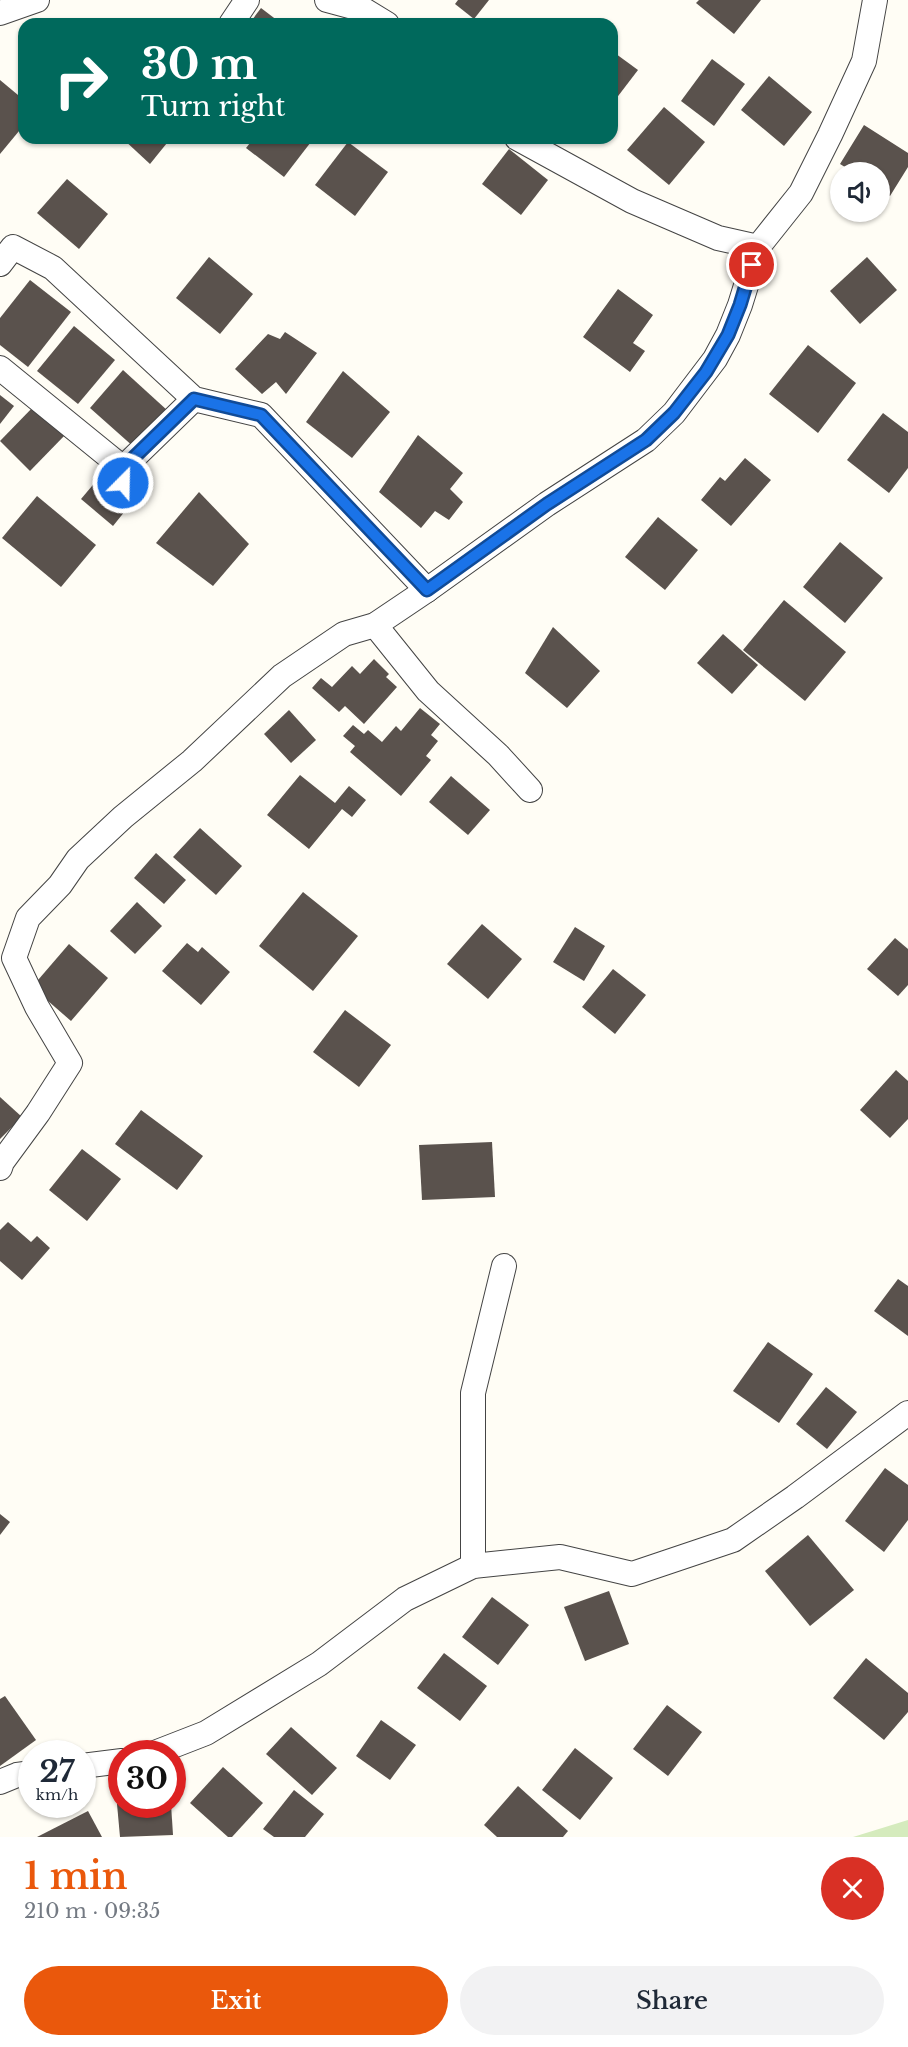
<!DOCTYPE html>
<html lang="en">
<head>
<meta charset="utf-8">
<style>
  body { margin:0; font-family:"Libre Baskerville",serif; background:#f2f2f3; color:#1f2937; height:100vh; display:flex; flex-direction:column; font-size:22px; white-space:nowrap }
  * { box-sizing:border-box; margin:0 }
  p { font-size:20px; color:#747a83 }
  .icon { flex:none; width:33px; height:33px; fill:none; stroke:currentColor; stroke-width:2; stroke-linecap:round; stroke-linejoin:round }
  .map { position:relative; height:1837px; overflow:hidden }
  .sheet { display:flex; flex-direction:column; background:#fff; flex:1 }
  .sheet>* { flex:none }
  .top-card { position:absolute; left:18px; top:18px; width:600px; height:126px; border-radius:18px; box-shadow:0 2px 4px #0004; background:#00695c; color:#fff; overflow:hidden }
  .controls { position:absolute; left:830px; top:162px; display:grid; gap:12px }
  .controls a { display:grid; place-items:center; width:60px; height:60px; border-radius:50%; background:#fff; box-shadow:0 2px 4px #0004; font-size:30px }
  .speed { position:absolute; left:18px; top:1740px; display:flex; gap:12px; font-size:30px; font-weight:700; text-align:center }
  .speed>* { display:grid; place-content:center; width:78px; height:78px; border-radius:50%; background:#fff; box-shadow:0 2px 4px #0004; line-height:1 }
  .speed small { font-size:15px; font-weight:400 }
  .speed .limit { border:9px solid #d22; background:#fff; color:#111 }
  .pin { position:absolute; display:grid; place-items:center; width:51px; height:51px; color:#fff; margin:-26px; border:3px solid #fff; border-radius:50%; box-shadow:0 2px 6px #0007 }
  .me { position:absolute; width:66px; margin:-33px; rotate:23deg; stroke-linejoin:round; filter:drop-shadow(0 0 4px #0008) }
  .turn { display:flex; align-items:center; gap:21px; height:126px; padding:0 24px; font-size:27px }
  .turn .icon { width:78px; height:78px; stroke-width:2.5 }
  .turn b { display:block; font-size:42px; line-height:51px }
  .round { display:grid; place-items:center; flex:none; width:63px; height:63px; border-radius:32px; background:#f2f2f3 }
  .overview { display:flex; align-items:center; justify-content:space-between; height:102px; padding:0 24px }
  h1 { font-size:36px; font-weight:600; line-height:45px; color:#ea580c }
  .action { display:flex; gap:12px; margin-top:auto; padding:12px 24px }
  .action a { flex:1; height:69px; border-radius:36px; background:#ea580c; color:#fff; font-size:24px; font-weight:600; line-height:69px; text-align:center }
  .action a+a { background:#f2f2f3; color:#1f2937 }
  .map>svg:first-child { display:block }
  .green { fill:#d5ebbd }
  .building { fill:#5a524d }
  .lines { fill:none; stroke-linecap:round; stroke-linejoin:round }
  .street-casing { stroke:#444; stroke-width:26 }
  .street { stroke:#fff; stroke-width:24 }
  .route-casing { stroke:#114b97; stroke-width:15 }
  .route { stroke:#1a73e8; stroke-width:10 }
</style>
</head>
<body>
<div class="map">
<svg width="908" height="1837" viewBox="0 0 908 1837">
  <rect width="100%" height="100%" fill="#fffdf5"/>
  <!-- green -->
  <polygon class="green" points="908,1820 908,1837 853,1837"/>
  <!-- building -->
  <g class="building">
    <polygon points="458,0 489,0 474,19 455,4"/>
    <polygon points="699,0 761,0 734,34 696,3"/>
    <polygon points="261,8 282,24 249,24"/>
    <polygon points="612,51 638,70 612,104"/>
    <polygon points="712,59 745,84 714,126 681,101"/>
    <polygon points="769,76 812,112 784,146 741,110"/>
    <polygon points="0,80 24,100 24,125 0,154"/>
    <polygon points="664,107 705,142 669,185 627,150"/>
    <polygon points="864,125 908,153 908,167 890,196 879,189 879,172 853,172 840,164"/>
    <polygon points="122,138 171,138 150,164"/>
    <polygon points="254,138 314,138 284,177 246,148"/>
    <polygon points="348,142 388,172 355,216 315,185"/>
    <polygon points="509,149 548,180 521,215 482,184"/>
    <polygon points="67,179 108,214 79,249 37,213"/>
    <polygon points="209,257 253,294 220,334 176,298"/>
    <polygon points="867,257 897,290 860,324 830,291"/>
    <polygon points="30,280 71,312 28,367 0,345 0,318"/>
    <polygon points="618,289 653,315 633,343 645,351 630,372 583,337"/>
    <polygon points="74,326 115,360 78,404 37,371"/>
    <polygon points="285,332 317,353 286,394 276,382 262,394 235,369 268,334 280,339"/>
    <polygon points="808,345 856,383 818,433 769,394"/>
    <polygon points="123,370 168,411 135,448 90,408"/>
    <polygon points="343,371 390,412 352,458 306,422"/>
    <polygon points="0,395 14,406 0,424"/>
    <polygon points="35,405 66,434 30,471 0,441"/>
    <polygon points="883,413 908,432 908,468 889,493 847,460"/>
    <polygon points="418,435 463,473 450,489 463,502 449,520 435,511 421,528 379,492"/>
    <polygon points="745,458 771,480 731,526 701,500 720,477 725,481"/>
    <polygon points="103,473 134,500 113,526 81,499"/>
    <polygon points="199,492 249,544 213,586 156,543"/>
    <polygon points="37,496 96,545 61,587 2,538"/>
    <polygon points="658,517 698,550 665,590 625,557"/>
    <polygon points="840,542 883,578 845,623 803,587"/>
    <polygon points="784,600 846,652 805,701 743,650"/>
    <polygon points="553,627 600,671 567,708 525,673"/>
    <polygon points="723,634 758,665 732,694 697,663"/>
    <polygon points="374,659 389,674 386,677 397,687 364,724 345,706 339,712 312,688 321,678 332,687 352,666 360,674"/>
    <polygon points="420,708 440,724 431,735 438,741 426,756 431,760 401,796 350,752 355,746 343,736 353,725 364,734 368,730 382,742 396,726 401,731"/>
    <polygon points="289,710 316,740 291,763 264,734"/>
    <polygon points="300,775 335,803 349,786 366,800 352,817 342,809 309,849 267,815"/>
    <polygon points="451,776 490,810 468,835 429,802"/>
    <polygon points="200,828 242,866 216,895 173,857"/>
    <polygon points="156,853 186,880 164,904 134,878"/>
    <polygon points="303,892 358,936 313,991 259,946"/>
    <polygon points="137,902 162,926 135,954 110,931"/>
    <polygon points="482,924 522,959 488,999 447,964"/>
    <polygon points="575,927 605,946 584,981 553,962"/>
    <polygon points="895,938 908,949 908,985 898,996 867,969"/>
    <polygon points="187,943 198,952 202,947 230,972 201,1005 162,971"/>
    <polygon points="69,944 108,978 71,1021 32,987"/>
    <polygon points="613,969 646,995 615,1034 582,1007"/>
    <polygon points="345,1010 391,1045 359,1087 313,1052"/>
    <polygon points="896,1070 908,1081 908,1119 890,1138 860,1110"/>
    <polygon points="0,1097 22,1117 0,1139"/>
    <polygon points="141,1110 203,1156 177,1190 115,1144"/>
    <polygon points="492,1142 495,1197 422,1200 419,1145"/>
    <polygon points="82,1149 121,1179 87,1221 49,1190"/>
    <polygon points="8,1222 31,1242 37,1236 50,1248 22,1280 0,1261 0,1230"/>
    <polygon points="898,1279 908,1286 908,1336 874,1311"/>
    <polygon points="768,1342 813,1374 779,1423 733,1391"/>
    <polygon points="826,1387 857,1412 827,1449 796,1424"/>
    <polygon points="885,1468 908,1485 908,1520 884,1552 845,1521"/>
    <polygon points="0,1514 10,1522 0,1535"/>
    <polygon points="808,1535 854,1590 810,1626 765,1571"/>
    <polygon points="609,1591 629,1644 585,1661 564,1607"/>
    <polygon points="492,1597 529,1625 498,1665 462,1637"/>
    <polygon points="444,1653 487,1686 460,1721 417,1688"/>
    <polygon points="866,1658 908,1693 908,1712 884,1740 833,1698"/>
    <polygon points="5,1696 36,1740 0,1766 0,1699"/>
    <polygon points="667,1705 702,1732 668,1776 633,1749"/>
    <polygon points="381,1720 416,1745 390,1780 356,1756"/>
    <polygon points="291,1727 337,1768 312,1795 266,1754"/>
    <polygon points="575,1748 613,1778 580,1820 542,1790"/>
    <polygon points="223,1767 263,1803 232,1837 228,1837 190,1803"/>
    <polygon points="518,1786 568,1831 563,1837 497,1837 484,1825"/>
    <polygon points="294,1790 324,1814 305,1837 274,1837 263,1829"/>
    <polygon points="117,1804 171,1804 173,1835 120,1837"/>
    <polygon points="88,1811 102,1837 37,1837"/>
  </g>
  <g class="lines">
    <!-- street casing -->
    <g class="street-casing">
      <g id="street">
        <polyline points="327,0 364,10 387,24"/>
        <polyline points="0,13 37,0"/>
        <polyline points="231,24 247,0"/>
        <polyline points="517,138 632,201 718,238 758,247 801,193 830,135 864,61 875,0"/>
        <polyline points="0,264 13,247 53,268 194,399 261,415 427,590"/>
        <polyline points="0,368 123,468 194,399"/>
        <polyline points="375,625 428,691 498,755 530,790"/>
        <polyline points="0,1168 2,1162 38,1113 70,1063 37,1007 14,958 28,918 60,885 78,859 123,817 192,761 282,676 344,634 375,625 427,590 547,504 646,440 674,413 715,359 728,335 740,305 758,247"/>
        <polyline points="473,1566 473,1393 504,1266"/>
        <polyline points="152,1754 206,1733 319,1664 405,1599 473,1566 560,1557 632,1574 733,1540 795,1497 908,1413"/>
        <polyline points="82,1766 122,1761"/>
        <polyline points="0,1782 17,1775 32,1773"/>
      </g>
    </g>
    <!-- street -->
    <use href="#street" class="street"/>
  </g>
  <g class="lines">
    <!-- route casing -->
    <g class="route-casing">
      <polyline id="route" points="123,483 123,468 194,399 261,415 427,590 547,504 646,440 674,413 706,372 728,335 740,305 752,265"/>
    </g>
    <!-- route -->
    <use href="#route" class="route"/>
  </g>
</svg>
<div class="controls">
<a><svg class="icon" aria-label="sound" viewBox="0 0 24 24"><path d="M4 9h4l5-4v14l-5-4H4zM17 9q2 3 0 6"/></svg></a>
</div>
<div class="speed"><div>27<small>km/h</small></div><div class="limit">30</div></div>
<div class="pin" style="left:752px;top:265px;background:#d93025"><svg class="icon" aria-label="arrive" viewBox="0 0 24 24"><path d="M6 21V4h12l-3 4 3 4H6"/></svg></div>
<svg class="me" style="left:123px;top:483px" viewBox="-20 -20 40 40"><circle r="17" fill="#1a73e8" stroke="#fff" stroke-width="3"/><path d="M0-11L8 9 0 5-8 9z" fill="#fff"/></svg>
<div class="top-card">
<div class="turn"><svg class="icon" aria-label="right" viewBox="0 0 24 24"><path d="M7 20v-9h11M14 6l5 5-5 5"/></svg><div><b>30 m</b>Turn right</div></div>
</div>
</div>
<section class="sheet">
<div class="overview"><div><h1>1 min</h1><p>210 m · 09:35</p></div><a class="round" style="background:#d93025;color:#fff"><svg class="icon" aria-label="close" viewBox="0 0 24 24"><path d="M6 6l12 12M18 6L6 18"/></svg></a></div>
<div class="action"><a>Exit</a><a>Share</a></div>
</section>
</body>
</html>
